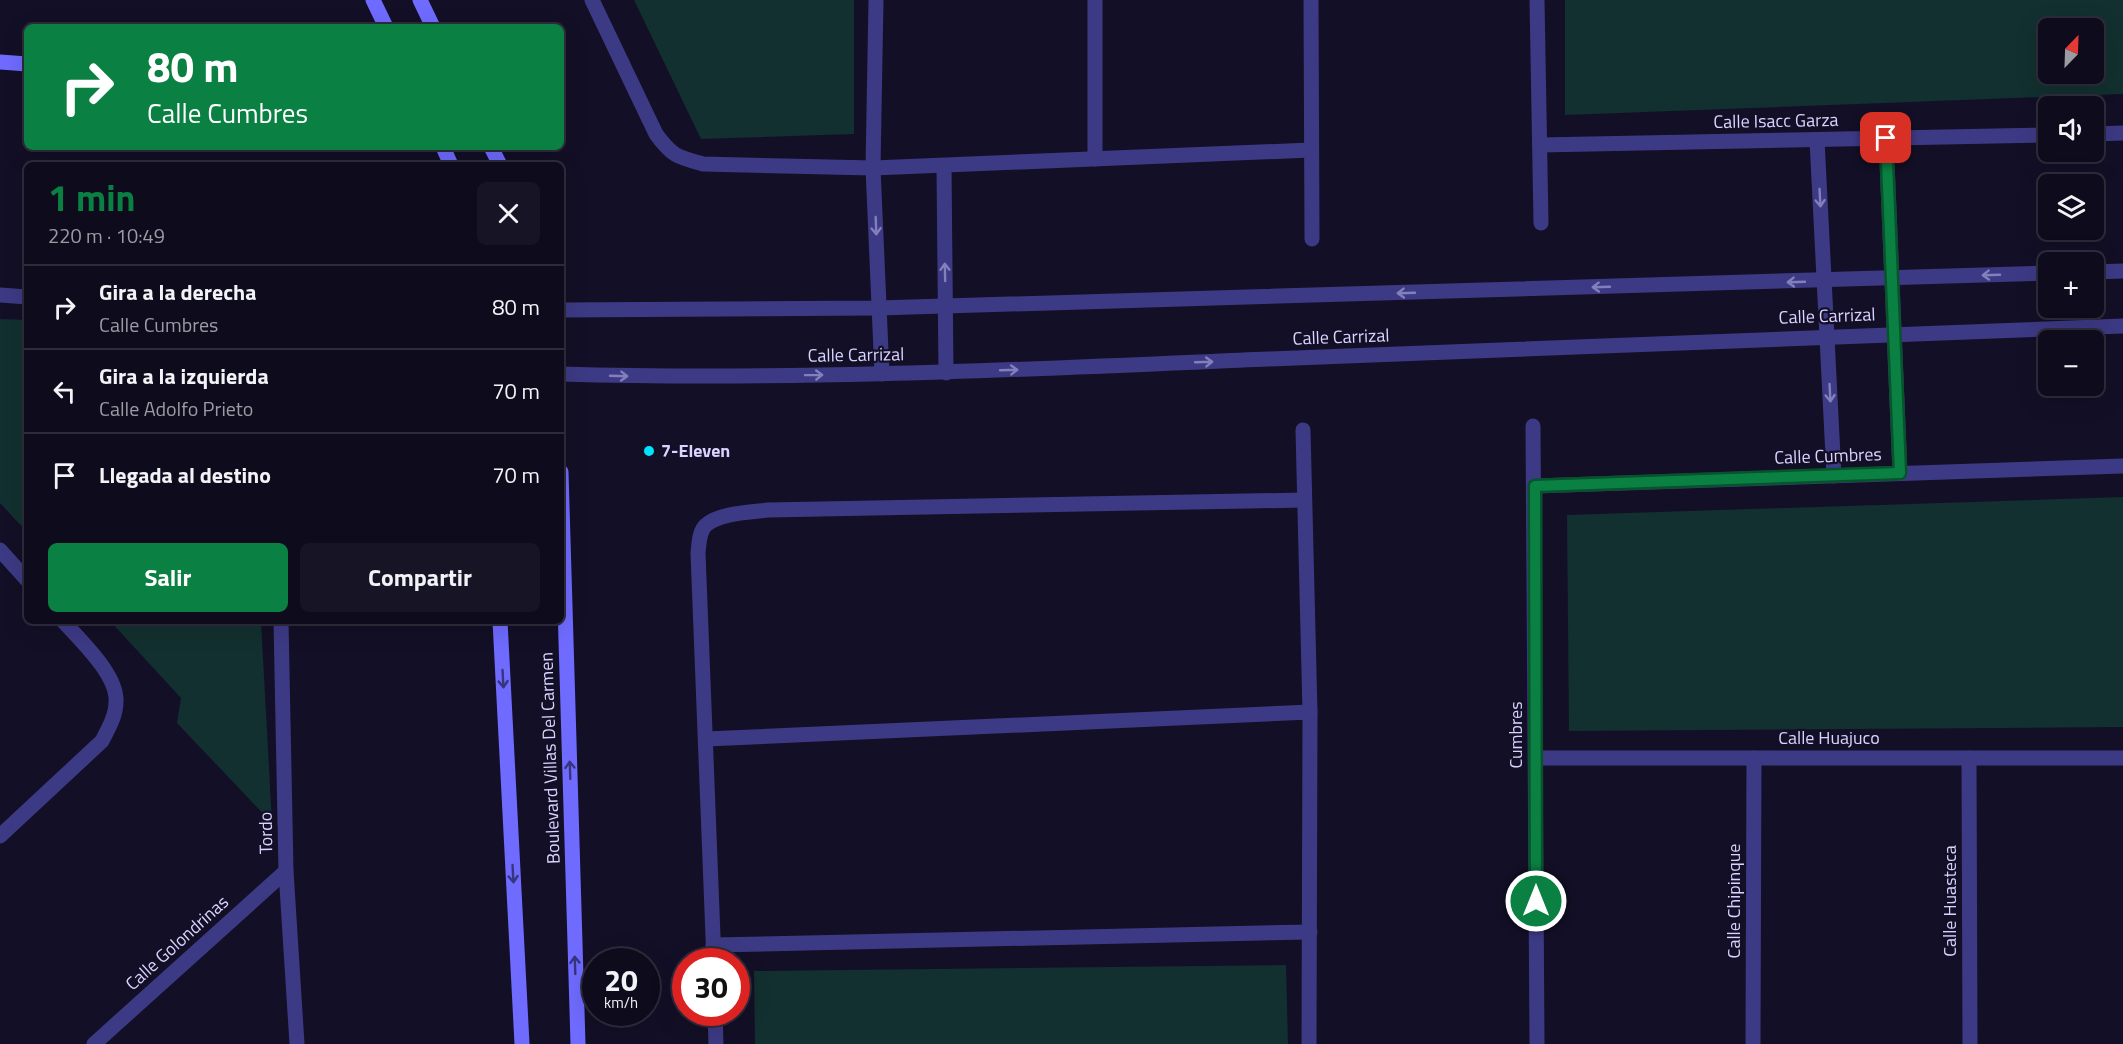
<!DOCTYPE html>
<html lang="es">
<head>
<meta charset="utf-8">
<style>
  body { margin:0; font-family:"Titillium Web",sans-serif; background:#171425; color:#f1f3f6; height:100vh; display:flex; flex-direction:column; font-size:22px; white-space:nowrap }
  * { box-sizing:border-box; margin:0 }
  p { font-size:20px; color:#9b9ba3 }
  .icon { flex:none; width:33px; height:33px; fill:none; stroke:currentColor; stroke-width:2; stroke-linecap:round; stroke-linejoin:round }
  .map { position:relative; flex:1; overflow:hidden }
  .sheet { position:absolute; left:24px; top:162px; width:540px; height:462px; display:flex; flex-direction:column; background:#0e0b1c; border-radius:9px; box-shadow:0 6px 24px #0002,0 0 0 2px #2e2b3b }
  .sheet>* { flex:none }
  .banner { position:absolute; left:24px; top:24px; width:540px; height:126px; border-radius:9px; box-shadow:0 6px 24px #0002,0 0 0 2px #2e2b3b; background:#0b8043; color:#fff; overflow:hidden }
  .needle { width:39px; rotate:23deg }
  .tools { position:absolute; left:2038px; top:18px; display:grid; gap:12px }
  .tools a { display:grid; place-items:center; width:66px; height:66px; border-radius:9px; background:#0e0b1c; box-shadow:0 6px 24px #0002,0 0 0 2px #2e2b3b; font-size:30px }
  .speed { position:absolute; left:582px; top:948px; display:flex; gap:12px; font-size:30px; font-weight:700; text-align:center }
  .speed>* { display:grid; place-content:center; width:78px; height:78px; border-radius:50%; background:#0e0b1c; box-shadow:0 6px 24px #0002,0 0 0 2px #2e2b3b; line-height:1 }
  .speed small { font-size:15px; font-weight:400 }
  .speed .limit { border:9px solid #d22; background:#fff; color:#111 }
  .pin { position:absolute; display:grid; place-items:center; width:51px; height:51px; color:#fff; margin:-26px; border-radius:12px; box-shadow:0 3px 9px #0006 }
  .me { position:absolute; width:66px; margin:-33px; rotate:0deg; stroke-linejoin:round; filter:drop-shadow(0 0 4px #0008) }
  .turn { display:flex; align-items:center; gap:21px; height:126px; padding:0 24px; font-size:27px }
  .turn .icon { width:78px; height:78px; stroke-width:2.5 }
  .turn b { display:block; font-size:42px; line-height:51px }
  .round { display:grid; place-items:center; flex:none; width:63px; height:63px; border-radius:9px; background:#171425 }
  .headline { display:flex; align-items:center; justify-content:space-between; height:102px; padding:0 24px }
  h1 { font-size:36px; font-weight:700; line-height:45px; color:#0b8043 }
  .primary-button { display:flex; gap:12px; margin-top:auto; padding:12px 24px }
  .primary-button a { flex:1; height:69px; border-radius:9px; background:#0b8043; color:#fff; font-size:24px; font-weight:700; line-height:69px; text-align:center }
  .primary-button a+a { background:#171425; color:#f1f3f6 }
  ul { padding:0; list-style:none }
  li { display:flex; align-items:center; gap:18px; height:84px; padding:0 24px; border-top:2px solid #2e2b3b }
  li div { flex:1 }
  li b { display:block; font-size:22px }
  li em { font-style:normal }
  .map>svg:first-child { display:block }
  .green { fill:#12302f; fill-rule:evenodd }
  .lines { fill:none; stroke-linecap:round; stroke-linejoin:round }
  .street { stroke:#3d3a85; stroke-width:15 }
  .secondary { stroke:#6f6bff; stroke-width:15 }
  .oneway { stroke:#837fbc }
  .oneway2 { stroke:#38347d }
  .route-casing { stroke:#07532c; stroke-width:15 }
  .route { stroke:#0b8043; stroke-width:10 }
  .poi-dot { fill:#00e5ff; stroke:#130f26; stroke-width:2 }
  .labels { text-anchor:middle; stroke-width:4.5; stroke-linejoin:round; paint-order:stroke }
  .street-label { font-size:18px; fill:#d9d4ff; stroke:#130f26 }
  .poi-label { font-size:18px; font-weight:bold; fill:#d9d4ff; stroke:#130f26; text-anchor:start }
</style>
</head>
<body>
<div class="map">
<svg width="2123" height="1044" viewBox="0 0 2123 1044">
  <rect width="100%" height="100%" fill="#130f26"/>
  <!-- green -->
  <g class="green">
    <polygon points="634,0 854,0 854,134 701,139"/>
    <path d="M1565,0h558v94l-558,21zM2049,28h45v46h-45z"/>
    <polygon points="0,319 27,320 27,532 0,503"/>
    <polygon points="2123,497 2123,727 1569,731 1567,515"/>
    <polygon points="110,621 261,621 272,823 177,723 181,698"/>
    <polygon points="1286,965 1288,1044 755,1044 754,971"/>
  </g>
  <g class="lines">
    <!-- street -->
    <g class="street">
      <path d="M592,0l64,134c16,22 21,23 47,30l170,4 438,-18"/>
      <polyline points="876,0 873,168 882,374"/>
      <polyline points="1311,0 1312,239"/>
      <polyline points="1537,0 1541,223"/>
      <polyline points="2094,134 2123,133"/>
      <polyline points="1886,138 1900,473"/>
      <polyline points="1817,140 1834,476"/>
      <polyline points="1540,145 2049,135"/>
      <polyline points="1095,159 1095,0"/>
      <polyline points="944,166 946,373"/>
      <polyline points="2094,272 2123,271"/>
      <polyline points="0,295 27,297"/>
      <polyline points="561,310 879,308 2049,273"/>
      <path d="M561,374c236,7 471,-5 707,-15 285,-12 570,-24 855,-33"/>
      <polyline points="1533,426 1537,1044"/>
      <polyline points="1303,430 1310,712 1309,1044"/>
      <polyline points="1535,486 2123,466"/>
      <polyline points="0,550 27,580"/>
      <polyline points="281,621 286,871 297,1044"/>
      <polyline points="706,739 1310,712"/>
      <polyline points="1536,758 2123,758"/>
      <polyline points="1969,758 1970,1044"/>
      <path d="M0,836l102,-95c6,-12 14,-25 14,-39 2,-27 -36,-62 -53,-81"/>
      <polyline points="713,945 1310,932"/>
      <path d="M714,962l-16,-409c1,-9 1,-22 8,-28 13,-12 45,-13 62,-15l536,-10"/>
      <polyline points="715,1012 716,1044"/>
      <polyline points="94,1044 286,871"/>
      <polyline points="1753,1044 1754,758"/>
    </g>
    <!-- secondary -->
    <g class="secondary">
      <polyline points="373,0 386,27"/>
      <polyline points="420,0 433,27"/>
      <polyline points="0,62 27,64"/>
      <polyline points="443,147 451,165"/>
      <polyline points="491,147 500,165"/>
      <polyline points="561,472 578,1044"/>
      <polyline points="500,621 522,1044"/>
    </g>
  </g>
  <!-- one-way arrows -->
  <defs><path id="oneway-shaft" d="M-6 0H5M1.5-3L5.5 0L1.5 3" fill="none" stroke-width="1.6" stroke-linecap="round" stroke-linejoin="round" transform="scale(1.5)"/></defs>
  <g class="oneway">
    <use href="#oneway-shaft" transform="translate(1820 198) rotate(87)"/>
    <use href="#oneway-shaft" transform="translate(876 226) rotate(88)"/>
    <use href="#oneway-shaft" transform="translate(945 272) rotate(-91)"/>
    <use href="#oneway-shaft" transform="translate(1991 275) rotate(178)"/>
    <use href="#oneway-shaft" transform="translate(1796 282) rotate(178)"/>
    <use href="#oneway-shaft" transform="translate(1601 287) rotate(178)"/>
    <use href="#oneway-shaft" transform="translate(1406 293) rotate(178)"/>
    <use href="#oneway-shaft" transform="translate(1204 362) rotate(-2)"/>
    <use href="#oneway-shaft" transform="translate(1009 370) rotate(-2)"/>
    <use href="#oneway-shaft" transform="translate(814 375) rotate(-1)"/>
    <use href="#oneway-shaft" transform="translate(619 376) rotate(2)"/>
    <use href="#oneway-shaft" transform="translate(1830 393) rotate(87)"/>
  </g>
  <g class="oneway2">
    <use href="#oneway-shaft" transform="translate(503 679) rotate(87)"/>
    <use href="#oneway-shaft" transform="translate(570 770) rotate(-92)"/>
    <use href="#oneway-shaft" transform="translate(513 874) rotate(87)"/>
    <use href="#oneway-shaft" transform="translate(575 965) rotate(-92)"/>
  </g>
  <g class="lines">
    <!-- route casing -->
    <g class="route-casing">
      <polyline id="route" points="1536,901 1535,486 1900,473 1886,138"/>
    </g>
    <!-- route -->
    <use href="#route" class="route"/>
  </g>
  <!-- markers -->
  <circle class="poi-dot" cx="649" cy="451" r="6"/>
  <g class="labels">
    <!-- street labels -->
    <g class="street-label">
      <text transform="translate(1776 121) rotate(-1)" y="6">Calle Isacc Garza</text>
      <text transform="translate(1827 316) rotate(-2)" y="6">Calle Carrizal</text>
      <text transform="translate(1341 337) rotate(-2)" y="6">Calle Carrizal</text>
      <text transform="translate(856 355) rotate(-1)" y="6">Calle Carrizal</text>
      <text transform="translate(1828 456) rotate(-2)" y="6">Calle Cumbres</text>
      <text transform="translate(1516 735) rotate(-90)" y="6">Cumbres</text>
      <text x="1829" y="744">Calle Huajuco</text>
      <text transform="translate(550 758) rotate(-92)" y="6">Boulevard Villas Del Carmen</text>
      <text transform="translate(266 833) rotate(-91)" y="6">Tordo</text>
      <text transform="translate(1734 901) rotate(-90)" y="6">Calle Chipinque</text>
      <text transform="translate(1950 901) rotate(-90)" y="6">Calle Huasteca</text>
      <text transform="translate(177 943) rotate(-42)" y="6">Calle Golondrinas</text>
    </g>
    <!-- poi labels -->
    <g class="poi-label">
      <text x="661" y="457">7-Eleven</text>
    </g>
  </g>
</svg>
<div class="tools">
<a><svg class="needle" viewBox="-14 -14 28 28"><path d="M0-13l5 13h-10z" fill="#e53935"/><path d="M0 13l5-13h-10z" fill="#9b9ba3"/></svg></a>
<a><svg class="icon" aria-label="sound" viewBox="0 0 24 24"><path d="M4 9h4l5-4v14l-5-4H4zM17 9q2 3 0 6"/></svg></a>
<a><svg class="icon" aria-label="layers" viewBox="0 0 24 24"><path d="M12 4l9 5-9 5-9-5zM3 14l9 5 9-5"/></svg></a>
<a>+</a>
<a>−</a>
</div>
<div class="speed"><div>20<small>km/h</small></div><div class="limit">30</div></div>
<div class="pin" style="left:1886px;top:138px;background:#d93025"><svg class="icon" aria-label="arrive" viewBox="0 0 24 24"><path d="M6 21V4h12l-3 4 3 4H6"/></svg></div>
<svg class="me" style="left:1536px;top:901px" viewBox="-20 -20 40 40"><circle r="17" fill="#0b8043" stroke="#fff" stroke-width="3"/><path d="M0-11L8 9 0 5-8 9z" fill="#fff"/></svg>
<div class="banner">
<div class="turn"><svg class="icon" aria-label="right" viewBox="0 0 24 24"><path d="M7 20v-9h11M14 6l5 5-5 5"/></svg><div><b>80 m</b>Calle Cumbres</div></div>
</div>
<section class="sheet">
<div class="headline"><div><h1>1 min</h1><p>220 m · 10:49</p></div><a class="round"><svg class="icon" aria-label="close" viewBox="0 0 24 24"><path d="M6 6l12 12M18 6L6 18"/></svg></a></div>
<ul>
<li><svg class="icon" aria-label="right" viewBox="0 0 24 24"><path d="M7 20v-9h11M14 6l5 5-5 5"/></svg><div><b>Gira a la derecha</b><p>Calle Cumbres</p></div><em>80 m</em></li>
<li><svg class="icon" aria-label="left" viewBox="0 0 24 24"><path d="M17 20v-9H6M10 6l-5 5 5 5"/></svg><div><b>Gira a la izquierda</b><p>Calle Adolfo Prieto</p></div><em>70 m</em></li>
<li><svg class="icon" aria-label="arrive" viewBox="0 0 24 24"><path d="M6 21V4h12l-3 4 3 4H6"/></svg><div><b>Llegada al destino</b></div><em>70 m</em></li>
</ul>
<div class="primary-button"><a>Salir</a><a>Compartir</a></div>
</section>
</div>
</body>
</html>
